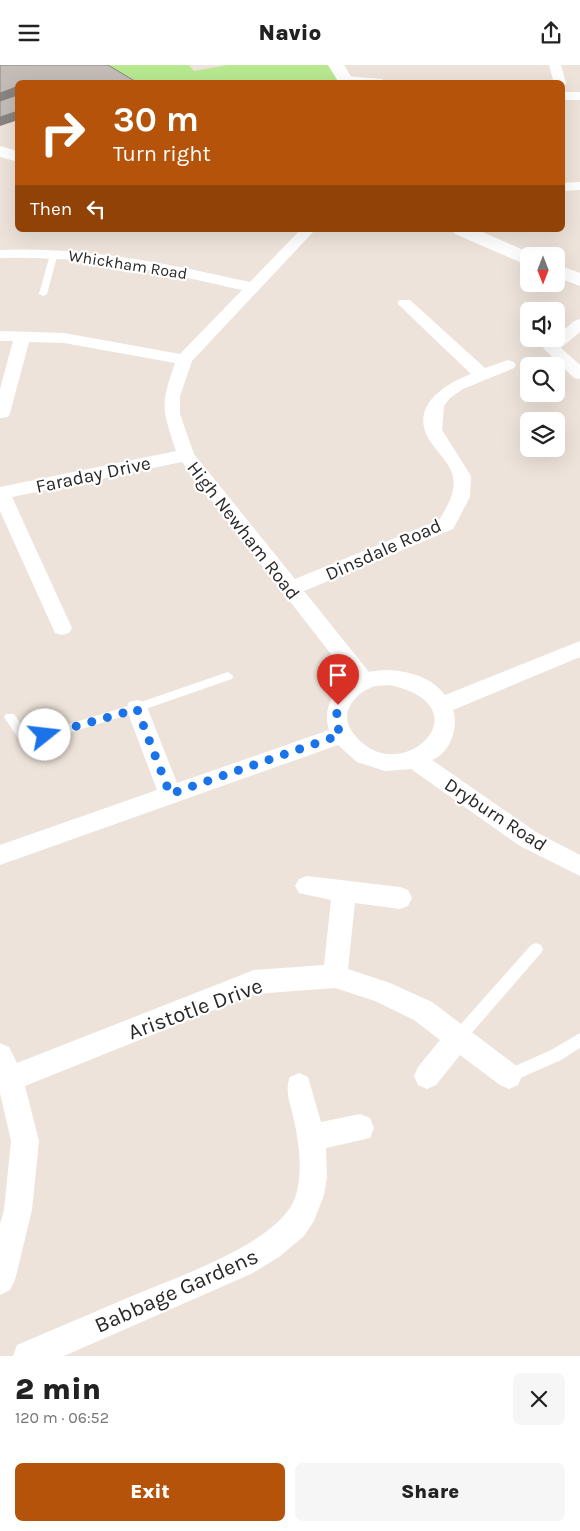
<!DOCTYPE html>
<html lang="en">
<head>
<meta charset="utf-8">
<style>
  body { margin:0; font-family:Karla,sans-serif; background:#f6f6f6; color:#222; height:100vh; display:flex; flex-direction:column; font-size:19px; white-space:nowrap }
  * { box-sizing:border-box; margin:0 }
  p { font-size:16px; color:#767676 }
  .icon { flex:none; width:28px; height:28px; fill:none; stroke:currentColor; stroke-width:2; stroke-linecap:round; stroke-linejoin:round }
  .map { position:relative; height:1291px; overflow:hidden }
  .side { display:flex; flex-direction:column; background:#fff; flex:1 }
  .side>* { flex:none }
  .top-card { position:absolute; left:15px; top:15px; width:550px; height:152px; border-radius:8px; box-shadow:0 5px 20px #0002; background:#b45309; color:#fff; overflow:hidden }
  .needle { width:32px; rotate:180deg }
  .controls { position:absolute; left:520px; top:182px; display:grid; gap:10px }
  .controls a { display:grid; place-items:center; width:45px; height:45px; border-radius:8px; background:#fff; box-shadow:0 5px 20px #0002; font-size:25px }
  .pin { position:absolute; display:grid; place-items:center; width:42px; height:42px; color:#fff; margin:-51px -21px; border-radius:50% 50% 50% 0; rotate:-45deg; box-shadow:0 0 5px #0007 }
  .pin .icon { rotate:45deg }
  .me { position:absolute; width:55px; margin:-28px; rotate:74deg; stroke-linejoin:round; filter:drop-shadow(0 0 4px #0008) }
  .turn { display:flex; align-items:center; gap:18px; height:105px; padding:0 15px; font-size:22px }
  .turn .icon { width:65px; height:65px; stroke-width:2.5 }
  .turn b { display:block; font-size:35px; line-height:42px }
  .then { display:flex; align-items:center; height:48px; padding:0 15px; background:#0003; gap:10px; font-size:19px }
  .round { display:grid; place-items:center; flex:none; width:52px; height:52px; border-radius:8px; background:#f6f6f6 }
  .head { display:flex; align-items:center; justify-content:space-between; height:85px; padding:0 15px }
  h1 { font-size:30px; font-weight:800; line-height:38px }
  .button { display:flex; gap:10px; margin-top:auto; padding:10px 15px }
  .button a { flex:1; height:58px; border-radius:8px; background:#b45309; color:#fff; font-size:20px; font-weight:800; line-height:58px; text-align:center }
  .button a+a { background:#f6f6f6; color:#222 }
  header { display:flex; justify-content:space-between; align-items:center; height:65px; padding:0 15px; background:#fff; font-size:22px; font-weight:800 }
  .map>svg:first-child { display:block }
  .green { fill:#b8e991 }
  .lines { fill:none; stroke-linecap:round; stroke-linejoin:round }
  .service { fill:#fff; fill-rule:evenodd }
  .minor { fill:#fff; fill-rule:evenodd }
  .tertiary { fill:#fff; fill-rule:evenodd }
  .shaded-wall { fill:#898480 }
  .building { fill:#c4bdb7; stroke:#898480 }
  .route { stroke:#1a73e8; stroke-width:9; stroke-dasharray:0 16.2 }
  .labels { text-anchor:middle; stroke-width:4.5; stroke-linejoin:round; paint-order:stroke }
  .far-street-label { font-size:16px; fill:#292929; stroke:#fff }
  .street-label { font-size:19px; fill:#292929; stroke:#fff }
  .near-street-label { font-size:22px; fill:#292929; stroke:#fff }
</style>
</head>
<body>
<header><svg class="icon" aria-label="menu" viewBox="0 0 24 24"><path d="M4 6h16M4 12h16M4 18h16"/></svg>Navio<svg class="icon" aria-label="share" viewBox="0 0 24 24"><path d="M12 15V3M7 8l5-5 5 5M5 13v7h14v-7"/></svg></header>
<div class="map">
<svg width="580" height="1291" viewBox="0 0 580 1291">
  <rect width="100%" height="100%" fill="#ede3da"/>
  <!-- green -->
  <polygon class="green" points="100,0 189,0 194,6 228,0 330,0 341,17 131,17"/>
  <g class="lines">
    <!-- service -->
    <g class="service">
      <polygon points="51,186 58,188 47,229 43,231 39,229"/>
      <polygon points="228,607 233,611 232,614 137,647 26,681 22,679 4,652 6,649 14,649 29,671 135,639"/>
      <polygon points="536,878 541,880 543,884 541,888 463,978 458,980 453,978 451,973 453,968 531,880"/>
      <polygon points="580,968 580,983 561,995 509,1018 504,1016 502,1011 504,1006 551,985"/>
    </g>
    <!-- minor -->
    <g class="minor">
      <polygon points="549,0 561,0 566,18 564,21 562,21 562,18 554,18"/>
      <polygon points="346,11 382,14 388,18 342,18 340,15 342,12"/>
      <rect x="562" y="27" width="18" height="8"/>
      <polygon points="580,117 580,125 562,126 562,118"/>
      <path d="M300,165h15l-123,131 -12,35v18l14,40 101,125 144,-59c8,-13 17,-27 14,-43 -3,-17 -23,-30 -28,-46 -10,-30 25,-49 46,-57l-71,-68 -3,-3 3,-3h10l75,68 23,-8 6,2 2,3 -2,3 -51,21 -13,9 -6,8 -2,24 29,46 -1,21 -17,32 -149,62 65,81c25,-5 60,1 76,23l135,-54v16l-127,53c6,18 -3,43 -21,50l104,72 44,23v21l-60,-30 -109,-77 -26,2 -28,-9 -19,-17 -338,120v-20l157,-55 -31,-82 3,-6 8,-2 8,2 32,81 152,-53c-7,-22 4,-38 22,-50l-169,-218 -170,35 60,131 -3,5 -7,2 -7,-2 -55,-122v-24l176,-36c-14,-43 -16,-45 -1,-88l-111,-20 -35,-1 -19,71 -2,4 -8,1v-29l13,-48h-13v-10l64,2 116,21 62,-64c-80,-19 -159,-35 -242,-32v-8c86,-4 167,14 250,32zM389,620c102,21 7,112 -38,45 -11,-17 3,-35 19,-42 5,-3 13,-2 19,-3z"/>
      <polygon points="580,254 580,267 561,283 580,300 580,314 574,313 543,283 574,256"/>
      <polygon points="307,811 400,822 408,825 412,833 408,841 400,844 355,838 348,904 390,918 432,937 518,1002 522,1011 518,1020 509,1024 500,1020 460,990 436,1020 427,1024 418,1020 414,1011 418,1002 440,975 414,955 375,936 335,923 254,929 25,1021 39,1076 32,1145 15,1215 10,1225 0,1230 0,1159 4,1145 11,1076 0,1028 0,978 9,982 17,998 254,905 324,900 331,835 299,828 295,821 299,814"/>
      <path d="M299,1008l9,4 13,45 39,-8 10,4 4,10 -4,10 -44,10 1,29 -3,18 -10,26 -10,15 -25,21 -28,17 -187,82h-51l4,-11c38,-16 77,-33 115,-49 42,-18 151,-54 164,-101 7,-24 3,-51 -2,-75 -3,-15 -10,-29 -4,-43z"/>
    </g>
    <!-- tertiary -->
    <g class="tertiary">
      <polygon points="328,0 344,0 355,18 339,18"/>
      <polygon points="0,81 18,86 18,97 0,92"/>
      <polygon points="453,165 478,165 537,191 529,191 529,200 522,198 455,169"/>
      <polygon points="556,199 580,208 580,221 556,212"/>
    </g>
  </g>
  <!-- shaded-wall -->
  <g class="shaded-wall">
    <polygon points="16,22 17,30 0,37 0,28"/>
    <polygon points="18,46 18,55 0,61 0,52"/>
  </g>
  <!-- building -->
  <g class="building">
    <polygon points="0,0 108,0 138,18 18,18 18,23 16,22 0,28"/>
    <polygon points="18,30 18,46 0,52 0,36"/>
  </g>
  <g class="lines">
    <!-- route -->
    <polyline class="route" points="45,670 137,644 170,729 340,670 336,655 338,640"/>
  </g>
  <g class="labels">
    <!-- far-street labels -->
    <g class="far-street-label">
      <text transform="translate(128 199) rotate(9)" y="6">Whickham Road</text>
    </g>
    <!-- street labels -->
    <g class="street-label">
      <text transform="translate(93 409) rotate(-12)" y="7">Faraday Drive</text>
      <text transform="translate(244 465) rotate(52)" y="7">High Newham Road</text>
      <text transform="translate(383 484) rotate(-24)" y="7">Dinsdale Road</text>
      <text transform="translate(496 749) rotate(33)" y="7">Dryburn Road</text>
    </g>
    <!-- near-street labels -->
    <g class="near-street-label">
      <text transform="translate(195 943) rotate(-20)" y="8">Aristotle Drive</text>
      <text transform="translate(176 1225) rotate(-24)" y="8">Babbage Gardens</text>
    </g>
  </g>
</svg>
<div class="controls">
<a><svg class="needle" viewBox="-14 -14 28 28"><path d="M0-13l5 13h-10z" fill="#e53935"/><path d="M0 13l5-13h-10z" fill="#767676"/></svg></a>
<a><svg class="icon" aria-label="sound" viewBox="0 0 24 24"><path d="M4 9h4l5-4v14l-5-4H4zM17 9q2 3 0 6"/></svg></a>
<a><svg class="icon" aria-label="search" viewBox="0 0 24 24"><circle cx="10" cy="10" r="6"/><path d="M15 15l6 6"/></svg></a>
<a><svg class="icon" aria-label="layers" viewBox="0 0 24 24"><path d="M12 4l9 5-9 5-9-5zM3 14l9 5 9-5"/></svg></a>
</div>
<div class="pin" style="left:338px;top:640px;background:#d93025"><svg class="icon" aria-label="arrive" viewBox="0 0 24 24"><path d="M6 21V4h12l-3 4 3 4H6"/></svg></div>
<svg class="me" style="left:45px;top:670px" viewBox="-20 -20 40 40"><circle r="19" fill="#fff"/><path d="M0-13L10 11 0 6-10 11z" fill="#1a73e8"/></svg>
<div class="top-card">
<div class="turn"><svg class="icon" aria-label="right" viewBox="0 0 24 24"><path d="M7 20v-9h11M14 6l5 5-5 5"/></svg><div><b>30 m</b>Turn right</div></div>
<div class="then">Then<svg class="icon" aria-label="left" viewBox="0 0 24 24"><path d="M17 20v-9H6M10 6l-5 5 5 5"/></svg></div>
</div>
</div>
<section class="side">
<div class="head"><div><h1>2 min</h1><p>120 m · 06:52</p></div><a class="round"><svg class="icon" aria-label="close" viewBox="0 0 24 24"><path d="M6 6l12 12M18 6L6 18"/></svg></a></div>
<div class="button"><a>Exit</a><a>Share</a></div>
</section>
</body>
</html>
